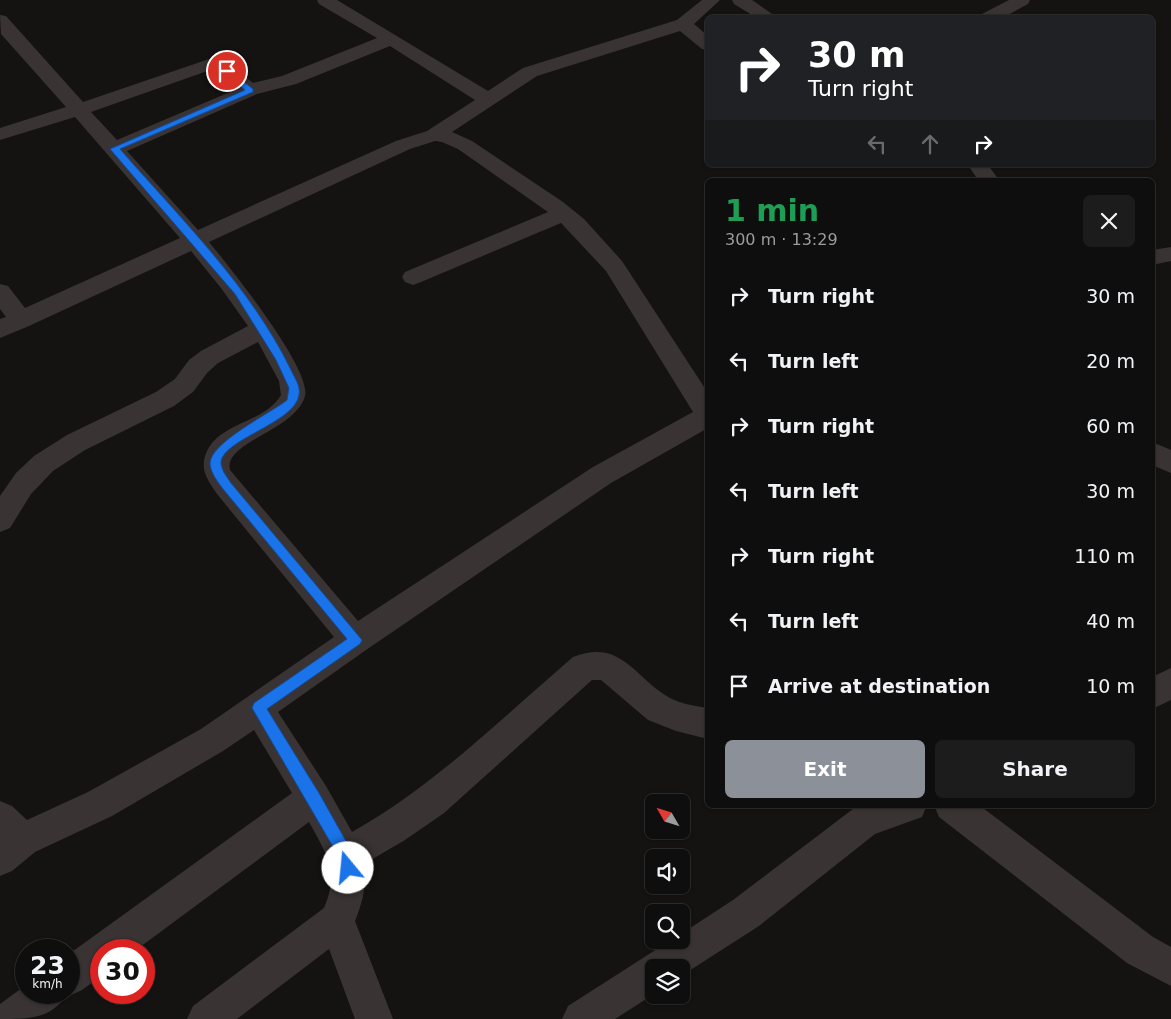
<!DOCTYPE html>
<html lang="en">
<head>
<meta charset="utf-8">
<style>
  body { margin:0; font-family:"DejaVu Sans",sans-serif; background:#1d1c1c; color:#f1f3f6; height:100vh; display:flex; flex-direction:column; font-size:19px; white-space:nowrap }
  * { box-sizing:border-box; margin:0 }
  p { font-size:16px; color:#9b9c9e }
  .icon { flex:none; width:28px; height:28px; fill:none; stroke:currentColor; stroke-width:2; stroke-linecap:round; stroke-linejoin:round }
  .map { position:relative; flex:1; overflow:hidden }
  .side { position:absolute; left:705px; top:178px; width:450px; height:630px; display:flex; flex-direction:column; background:#0f0e0e; border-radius:8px; box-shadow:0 1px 4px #0004,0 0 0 1px #2f2e2e }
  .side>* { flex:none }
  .top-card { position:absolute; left:705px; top:15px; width:450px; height:152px; border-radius:8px; box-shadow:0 1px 4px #0004,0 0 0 1px #2f2e2e; background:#202124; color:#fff; overflow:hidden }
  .needle { width:32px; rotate:309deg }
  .fabs { position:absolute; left:645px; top:794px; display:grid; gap:10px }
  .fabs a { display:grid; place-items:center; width:45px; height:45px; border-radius:8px; background:#0f0e0e; box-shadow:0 1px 4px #0004,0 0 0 1px #2f2e2e; font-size:25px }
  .speed { position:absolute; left:15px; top:939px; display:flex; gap:10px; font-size:25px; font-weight:700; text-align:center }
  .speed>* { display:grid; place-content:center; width:65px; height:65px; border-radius:50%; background:#0f0e0e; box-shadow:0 1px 4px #0004,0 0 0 1px #2f2e2e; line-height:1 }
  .speed small { font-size:12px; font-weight:400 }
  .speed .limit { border:8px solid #d22; background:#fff; color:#111 }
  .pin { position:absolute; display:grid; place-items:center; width:42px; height:42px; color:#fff; margin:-21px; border:2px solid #fff; border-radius:50%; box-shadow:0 1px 5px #0007 }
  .me { position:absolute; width:55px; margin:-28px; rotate:343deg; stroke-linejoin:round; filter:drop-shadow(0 0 4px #0008) }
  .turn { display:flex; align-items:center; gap:18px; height:105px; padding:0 20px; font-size:22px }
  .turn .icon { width:65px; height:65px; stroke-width:2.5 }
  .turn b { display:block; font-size:35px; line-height:42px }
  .lanes { display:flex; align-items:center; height:48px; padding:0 20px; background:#0003; justify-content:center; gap:25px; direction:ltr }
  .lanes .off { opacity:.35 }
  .round { display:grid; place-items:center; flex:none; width:52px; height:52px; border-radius:8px; background:#1d1c1c }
  .overview { display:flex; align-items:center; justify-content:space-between; height:85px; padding:0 20px }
  h1 { font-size:30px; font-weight:600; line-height:38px; color:#1e9e55 }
  .primary-button { display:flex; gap:10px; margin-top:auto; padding:10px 20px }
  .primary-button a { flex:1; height:58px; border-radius:8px; background:#8c9099; color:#fff; font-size:20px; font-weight:600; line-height:58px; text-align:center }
  .primary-button a+a { background:#1d1c1c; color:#f1f3f6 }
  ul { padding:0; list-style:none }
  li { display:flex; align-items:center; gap:15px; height:65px; padding:0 20px }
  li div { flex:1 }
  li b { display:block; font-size:19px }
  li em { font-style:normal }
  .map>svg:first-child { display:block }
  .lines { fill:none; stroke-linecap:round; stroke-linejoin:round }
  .minor { fill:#393433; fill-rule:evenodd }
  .route { fill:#1a73e8; stroke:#114b97 }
</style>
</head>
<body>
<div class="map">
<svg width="1171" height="1019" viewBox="0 0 1171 1019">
  <rect width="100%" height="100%" fill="#141312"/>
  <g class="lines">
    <!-- minor -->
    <g class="minor">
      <path d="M317,0h20l151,91 35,-23 154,-48 25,-20h18l-26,24 14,12v14l-6,-1 -22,-18 -143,45 -85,56 20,9 91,61 21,17 38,42 86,132v35l-97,55 -245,167 -88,62 48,74 26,46c82,-46 150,-114 221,-175 49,-19 61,21 97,41 11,6 25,8 38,10v31l-32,-8 -28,-11 -47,-40h-9l-148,133 -39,27 -41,24c3,21 -1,37 -9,57l38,98h-38l-26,-70 -92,70h-50l6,-13 131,-98c16,-36 2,-55 -15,-86l-173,128h-35v26l-19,14 -13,6 -3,-2c-13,25 -38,25 -66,25v-15l26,-19v7h43v-38l223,-161 -38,-63 -31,21 -111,65 -77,36 -23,19 -12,5v-75l12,5 15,14 61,-28 113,-63 133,-92 -117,-143c-10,-15 -18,-25 -10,-43 14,-29 59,-29 74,-56l-2,-14 -21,-39 -40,21 -11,10 -14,19 -19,14 -89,44 -32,21 -22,23 -21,34 -10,4v-36l16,-23 18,-17 33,-21 89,-43 19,-13 14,-19 12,-9 47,-25 -27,-38 -30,-37 -162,75 -29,12v-19l6,-2 -6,-8v-25l8,2 17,22 155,-70 -105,-121 -75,23v-12l66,-21 -65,-73 -1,-19 6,1 77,86 132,-45 6,1 32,25 29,-7 95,-38 -58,-34zM390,46l85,54 -48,31 -31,10 -198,89 -71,-79 130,-57 39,-10zM213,69l24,20 -120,51 -26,-28zM435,141l7,1 16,7 90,63 -143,60 -3,5 3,5 8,3 8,-3 140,-59 45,48 87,141 -100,55 -235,154 -128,-151c-7,-28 65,-39 75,-74 7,-27 -77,-131 -96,-154l201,-93z"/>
      <polygon points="732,0 752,0 778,18 757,18 734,4"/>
      <polygon points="1009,0 1030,0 1028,4 1002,18 980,18 982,14"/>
      <polygon points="968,165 988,165 999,180 978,180"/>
      <polygon points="1171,247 1171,261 1152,265 1152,250"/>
      <polygon points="1152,442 1171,450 1171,473 1152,465"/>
      <polygon points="1171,668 1171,700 1152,709 1152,677"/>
      <polygon points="863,805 927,805 922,817 875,834 759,926 681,976 681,968 654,968 654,994 615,1019 562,1019 568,1006 671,940 681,940 681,934 733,900 853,809"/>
      <polygon points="934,805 979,805 1153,937 1171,947 1171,986 1127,963 939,817"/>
    </g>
  </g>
  <!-- route -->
  <path class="route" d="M224,70h5l24,19v3l-133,57c60,69 131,138 171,221 3,7 10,16 8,25 -4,28 -76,44 -78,67 0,8 6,15 10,21l131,157 -2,4 -93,65 52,84 32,57 4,18 -2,5 -5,2 -5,-2 -4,-16 -87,-149 2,-5 93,-64 -124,-150c-5,-7 -12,-15 -13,-25 -1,-21 61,-51 77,-64l2,-12 -13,-28 -41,-66 -125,-145 135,-59 -21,-17z"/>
</svg>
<div class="fabs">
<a><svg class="needle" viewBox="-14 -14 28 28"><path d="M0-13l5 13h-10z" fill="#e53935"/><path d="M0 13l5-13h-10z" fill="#9b9c9e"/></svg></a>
<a><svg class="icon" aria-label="sound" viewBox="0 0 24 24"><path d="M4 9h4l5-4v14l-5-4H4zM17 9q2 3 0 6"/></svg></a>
<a><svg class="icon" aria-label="search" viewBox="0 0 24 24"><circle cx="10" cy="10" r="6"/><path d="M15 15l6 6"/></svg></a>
<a><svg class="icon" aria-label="layers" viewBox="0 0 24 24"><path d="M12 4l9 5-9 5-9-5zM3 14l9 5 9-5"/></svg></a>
</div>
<div class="speed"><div>23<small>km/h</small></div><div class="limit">30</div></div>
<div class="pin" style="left:227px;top:71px;background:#d93025"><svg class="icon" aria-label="arrive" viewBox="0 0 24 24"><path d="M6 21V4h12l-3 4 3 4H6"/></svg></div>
<svg class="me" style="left:348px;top:868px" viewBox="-20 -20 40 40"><circle r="19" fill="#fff"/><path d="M0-13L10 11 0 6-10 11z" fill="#1a73e8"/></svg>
<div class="top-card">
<div class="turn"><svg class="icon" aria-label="right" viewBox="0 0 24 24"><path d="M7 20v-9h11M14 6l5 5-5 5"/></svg><div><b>30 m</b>Turn right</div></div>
<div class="lanes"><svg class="icon off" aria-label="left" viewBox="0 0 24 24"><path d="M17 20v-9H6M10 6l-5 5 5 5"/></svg><svg class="icon off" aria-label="ahead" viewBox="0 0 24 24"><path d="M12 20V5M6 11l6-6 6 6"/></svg><svg class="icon" aria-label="right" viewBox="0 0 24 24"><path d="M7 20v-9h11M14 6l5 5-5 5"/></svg></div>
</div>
<section class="side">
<div class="overview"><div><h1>1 min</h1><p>300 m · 13:29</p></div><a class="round"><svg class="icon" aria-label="close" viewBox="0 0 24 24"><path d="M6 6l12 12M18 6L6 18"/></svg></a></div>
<ul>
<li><svg class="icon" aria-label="right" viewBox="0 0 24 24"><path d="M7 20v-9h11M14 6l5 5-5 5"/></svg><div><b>Turn right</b></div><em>30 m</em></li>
<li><svg class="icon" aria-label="left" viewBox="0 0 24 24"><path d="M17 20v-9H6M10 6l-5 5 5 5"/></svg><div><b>Turn left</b></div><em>20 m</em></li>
<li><svg class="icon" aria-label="right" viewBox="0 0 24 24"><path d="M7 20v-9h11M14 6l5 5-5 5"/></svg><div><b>Turn right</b></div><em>60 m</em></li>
<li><svg class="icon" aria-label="left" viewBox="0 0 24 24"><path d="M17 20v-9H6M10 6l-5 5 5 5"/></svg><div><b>Turn left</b></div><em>30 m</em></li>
<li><svg class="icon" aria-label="right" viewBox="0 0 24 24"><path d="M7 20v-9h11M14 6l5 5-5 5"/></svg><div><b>Turn right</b></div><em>110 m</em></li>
<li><svg class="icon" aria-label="left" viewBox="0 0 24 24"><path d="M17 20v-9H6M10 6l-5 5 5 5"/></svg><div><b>Turn left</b></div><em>40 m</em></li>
<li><svg class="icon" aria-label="arrive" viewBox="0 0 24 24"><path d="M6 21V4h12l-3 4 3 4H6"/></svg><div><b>Arrive at destination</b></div><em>10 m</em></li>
</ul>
<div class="primary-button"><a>Exit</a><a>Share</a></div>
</section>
</div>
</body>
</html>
